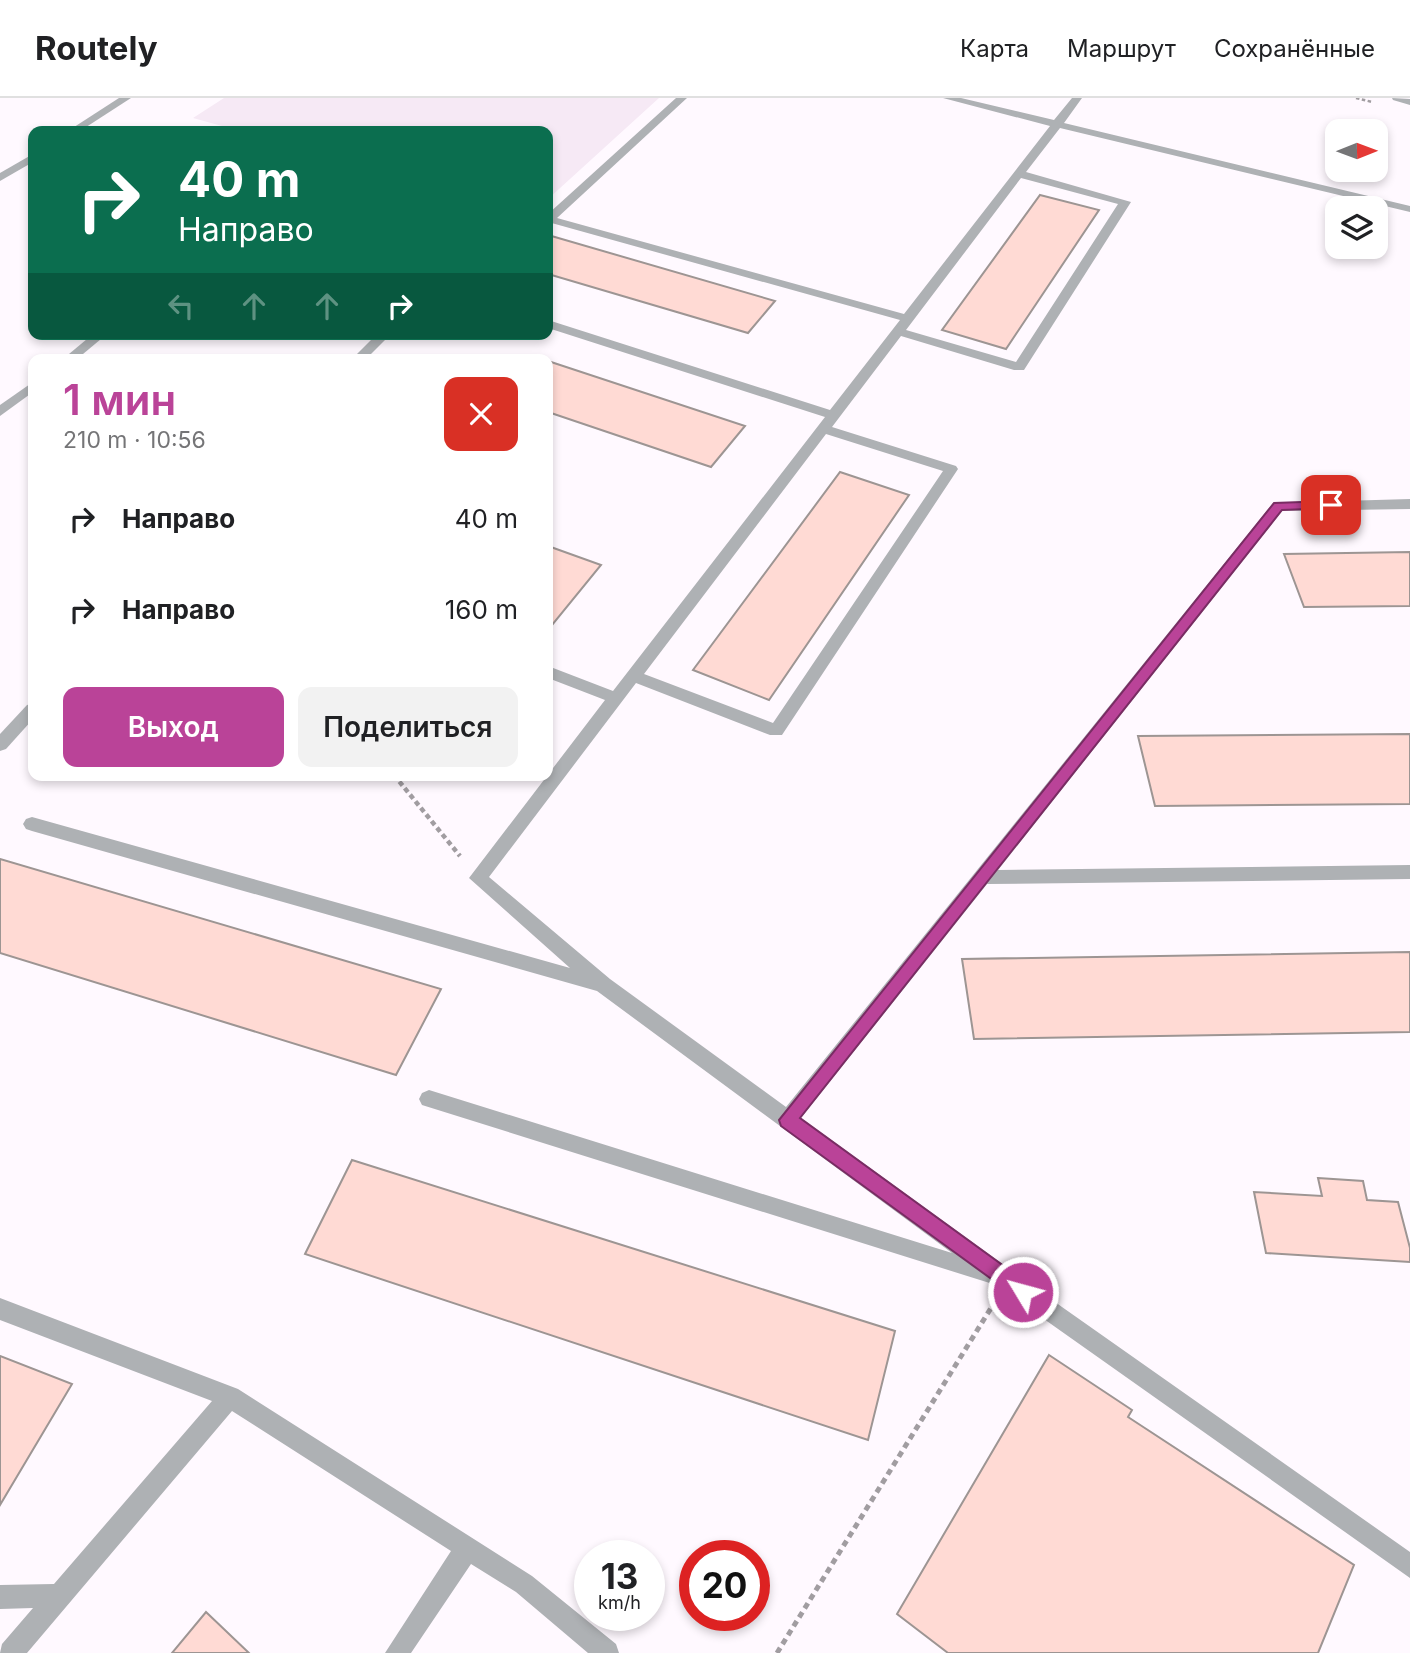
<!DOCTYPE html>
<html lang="ru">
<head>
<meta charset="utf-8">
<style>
  body { margin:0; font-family:Inter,sans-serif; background:#f2f2f2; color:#202124; height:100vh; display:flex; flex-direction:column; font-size:26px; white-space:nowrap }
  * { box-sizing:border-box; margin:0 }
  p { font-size:23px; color:#757577 }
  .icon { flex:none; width:38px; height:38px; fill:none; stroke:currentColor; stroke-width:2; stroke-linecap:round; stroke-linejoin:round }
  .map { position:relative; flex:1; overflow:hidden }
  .details { position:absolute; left:28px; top:256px; width:525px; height:427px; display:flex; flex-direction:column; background:#fff; border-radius:14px; box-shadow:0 4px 10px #0003 }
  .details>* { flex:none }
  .guide { position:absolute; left:28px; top:28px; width:525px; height:214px; border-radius:14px; box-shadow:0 4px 10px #0003; background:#0b6e4f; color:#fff; overflow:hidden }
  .needle { width:46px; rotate:89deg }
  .fabs { position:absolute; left:1325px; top:21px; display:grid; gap:14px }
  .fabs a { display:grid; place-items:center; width:63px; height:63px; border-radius:14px; background:#fff; box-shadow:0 4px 10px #0003; font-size:35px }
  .speed { position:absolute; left:574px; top:1442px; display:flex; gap:14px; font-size:35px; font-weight:700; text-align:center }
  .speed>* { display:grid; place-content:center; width:91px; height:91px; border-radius:50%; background:#fff; box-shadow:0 4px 10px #0003; line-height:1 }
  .speed small { font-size:18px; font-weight:400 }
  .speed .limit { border:10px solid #d22; background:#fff; color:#111 }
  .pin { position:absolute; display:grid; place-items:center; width:60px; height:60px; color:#fff; margin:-30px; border-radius:14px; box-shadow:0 4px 10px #0006 }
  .me { position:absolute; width:77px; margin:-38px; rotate:307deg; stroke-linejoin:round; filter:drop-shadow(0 0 5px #0008) }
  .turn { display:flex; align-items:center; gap:24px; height:147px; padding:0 35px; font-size:32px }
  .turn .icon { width:91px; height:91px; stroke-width:2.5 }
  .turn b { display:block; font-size:49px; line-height:60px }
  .lanes { display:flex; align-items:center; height:66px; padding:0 35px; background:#0003; justify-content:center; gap:35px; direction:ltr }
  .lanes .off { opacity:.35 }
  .round { display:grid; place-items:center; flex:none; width:74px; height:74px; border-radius:14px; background:#f2f2f2 }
  .head { display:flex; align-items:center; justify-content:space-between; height:119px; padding:0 35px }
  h1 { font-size:42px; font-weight:600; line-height:52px; color:#ba4398 }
  .cta { display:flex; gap:14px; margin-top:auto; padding:14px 35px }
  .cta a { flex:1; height:80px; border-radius:14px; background:#ba4398; color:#fff; font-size:28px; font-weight:600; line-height:80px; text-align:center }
  .cta a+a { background:#f2f2f2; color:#202124 }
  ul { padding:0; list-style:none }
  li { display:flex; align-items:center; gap:21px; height:91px; padding:0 35px }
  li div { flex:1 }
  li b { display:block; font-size:26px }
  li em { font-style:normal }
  header { display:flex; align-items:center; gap:42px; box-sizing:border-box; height:98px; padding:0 35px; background:#fff; border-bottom:2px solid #e0e0e0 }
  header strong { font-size:33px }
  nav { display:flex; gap:38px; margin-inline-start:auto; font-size:24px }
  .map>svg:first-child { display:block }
  .built { fill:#f6e9f5 }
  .building { fill:#ffdad4; stroke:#9d9593; stroke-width:2 }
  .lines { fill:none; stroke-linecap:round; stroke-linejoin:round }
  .path-far2 { stroke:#a19da1; stroke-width:2.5; stroke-dasharray:3.5 2.5; stroke-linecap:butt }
  .path-far1 { stroke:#a19da1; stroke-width:4.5; stroke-dasharray:5 3.5; stroke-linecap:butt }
  .path { stroke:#a19da1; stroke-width:5; stroke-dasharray:6 4.5; stroke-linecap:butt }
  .service { fill:#aeb1b4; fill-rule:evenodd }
  .minor { fill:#aeb1b4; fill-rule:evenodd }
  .route { fill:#ba4398; stroke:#792c63; stroke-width:2 }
</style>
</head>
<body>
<header>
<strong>Routely</strong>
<nav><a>Карта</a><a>Маршрут</a><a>Сохранённые</a></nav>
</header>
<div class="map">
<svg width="1410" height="1555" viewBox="0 0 1410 1555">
  <rect width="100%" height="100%" fill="#fff9ff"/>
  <!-- built -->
  <polygon class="built" points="224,0 659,0 548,101 548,33 240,33 193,20"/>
  <!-- building -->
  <g class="building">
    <polygon points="1040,97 1099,112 1006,251 942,232"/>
    <polygon points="548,137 775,203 748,235 548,176"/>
    <polygon points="548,263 745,328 711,369 548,314"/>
    <polygon points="840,374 909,397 769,602 693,572"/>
    <polygon points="548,448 601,467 548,532"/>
    <polygon points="1410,454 1410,508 1304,509 1284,456"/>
    <polygon points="1410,636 1410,706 1155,708 1138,638"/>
    <polygon points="0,761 441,891 396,977 0,855"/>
    <polygon points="1410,854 1410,934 974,941 962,861"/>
    <polygon points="352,1062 895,1233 868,1342 305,1156"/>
    <polygon points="1318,1080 1363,1083 1367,1102 1398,1104 1410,1150 1410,1164 1266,1155 1254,1094 1322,1098"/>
    <polygon points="1049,1257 1132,1312 1128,1319 1354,1467 1318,1555 948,1555 897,1516"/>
    <polygon points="0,1258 72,1286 0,1407"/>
    <polygon points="206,1514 249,1555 172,1555"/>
  </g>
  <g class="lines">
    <!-- path-far2 -->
    <polyline class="path-far2" points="1356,0 1372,4"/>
    <!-- path-far1 -->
    <polyline class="path-far1" points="394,677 460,758"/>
    <!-- path -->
    <polyline class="path" points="777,1555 991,1210"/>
    <!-- service -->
    <g class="service">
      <path d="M676,0h11l-130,120 347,96 146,-188 -107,-28h18l93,22 18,-22h10l-18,25 346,83v6l-350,-84 -34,44 105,30 -107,168h-10l-113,-34 -69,91 124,39 2,3 -176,266h-12l-134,-52 -147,194 121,102 176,128 487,-604 137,-4v10l-128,2 -284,359 412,-5v14l-423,5 -186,234 261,189 348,245v26l-414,-293 -574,-180 -3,-6 3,-6 7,-3 523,163 -355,-262 -565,-160 -6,-2 -3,-5 3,-5 6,-2 538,151 -101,-90 136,-178 -57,-22v-12l65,25 212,-274 -277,-89v-8l282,90 70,-90 -352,-98v-8zM1021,80l97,26 -102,158 -110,-32zM826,336l117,37 -170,252 -129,-49z"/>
      <polygon points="377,236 391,236 366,261 352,261"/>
      <polygon points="33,605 33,621 6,651 0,653 0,636 27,607"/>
      <polygon points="0,1200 238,1291 532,1478 616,1546 619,1555 588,1555 516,1494 471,1466 411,1555 385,1555 451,1453 232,1313 27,1555 0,1555 2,1546 33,1510 0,1511 0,1487 54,1486 212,1303 0,1222"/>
    </g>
    <!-- minor -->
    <g class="minor">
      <polygon points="119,0 131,0 80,33 68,33"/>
      <polygon points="1392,0 1410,1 1410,7 1393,2"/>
      <polygon points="33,56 33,64 0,83 0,75"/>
      <polygon points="93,236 107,236 77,261 63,261"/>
      <polygon points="33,284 33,294 0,318 0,307"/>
    </g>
  </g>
  <!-- route -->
  <polygon class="route" points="1331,403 1336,404 1336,410 1282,412 800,1020 1030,1187 1033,1194 1030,1201 1023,1204 781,1028 779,1022 1274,405"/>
</svg>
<div class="fabs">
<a><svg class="needle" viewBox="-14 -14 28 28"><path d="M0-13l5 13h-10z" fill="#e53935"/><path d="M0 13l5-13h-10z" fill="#757577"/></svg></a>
<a><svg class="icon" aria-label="layers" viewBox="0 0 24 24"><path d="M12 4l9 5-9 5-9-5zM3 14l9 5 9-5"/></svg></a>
</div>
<div class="speed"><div>13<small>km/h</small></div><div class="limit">20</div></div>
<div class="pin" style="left:1331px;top:407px;background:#d93025"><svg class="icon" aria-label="arrive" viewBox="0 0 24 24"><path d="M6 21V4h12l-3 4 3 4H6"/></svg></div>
<svg class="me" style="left:1023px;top:1194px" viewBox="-20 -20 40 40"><circle r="17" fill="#ba4398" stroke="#fff" stroke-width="3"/><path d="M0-11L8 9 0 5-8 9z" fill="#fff"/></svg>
<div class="guide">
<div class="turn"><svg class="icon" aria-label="right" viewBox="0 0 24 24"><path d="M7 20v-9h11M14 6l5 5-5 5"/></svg><div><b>40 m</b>Направо</div></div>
<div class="lanes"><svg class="icon off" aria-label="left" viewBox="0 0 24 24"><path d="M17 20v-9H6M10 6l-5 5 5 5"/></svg><svg class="icon off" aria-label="ahead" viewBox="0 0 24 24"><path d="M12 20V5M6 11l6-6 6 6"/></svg><svg class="icon off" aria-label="ahead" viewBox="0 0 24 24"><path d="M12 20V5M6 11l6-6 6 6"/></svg><svg class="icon" aria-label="right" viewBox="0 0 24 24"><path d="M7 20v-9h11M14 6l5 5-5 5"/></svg></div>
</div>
<section class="details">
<div class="head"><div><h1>1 мин</h1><p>210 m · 10:56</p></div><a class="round" style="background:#d93025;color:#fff"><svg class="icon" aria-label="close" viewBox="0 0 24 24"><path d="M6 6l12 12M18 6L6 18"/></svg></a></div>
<ul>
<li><svg class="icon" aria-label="right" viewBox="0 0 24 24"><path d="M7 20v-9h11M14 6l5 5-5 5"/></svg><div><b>Направо</b></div><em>40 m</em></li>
<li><svg class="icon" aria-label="right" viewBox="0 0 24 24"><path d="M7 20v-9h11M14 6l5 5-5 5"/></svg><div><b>Направо</b></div><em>160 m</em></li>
</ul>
<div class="cta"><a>Выход</a><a>Поделиться</a></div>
</section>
</div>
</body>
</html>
